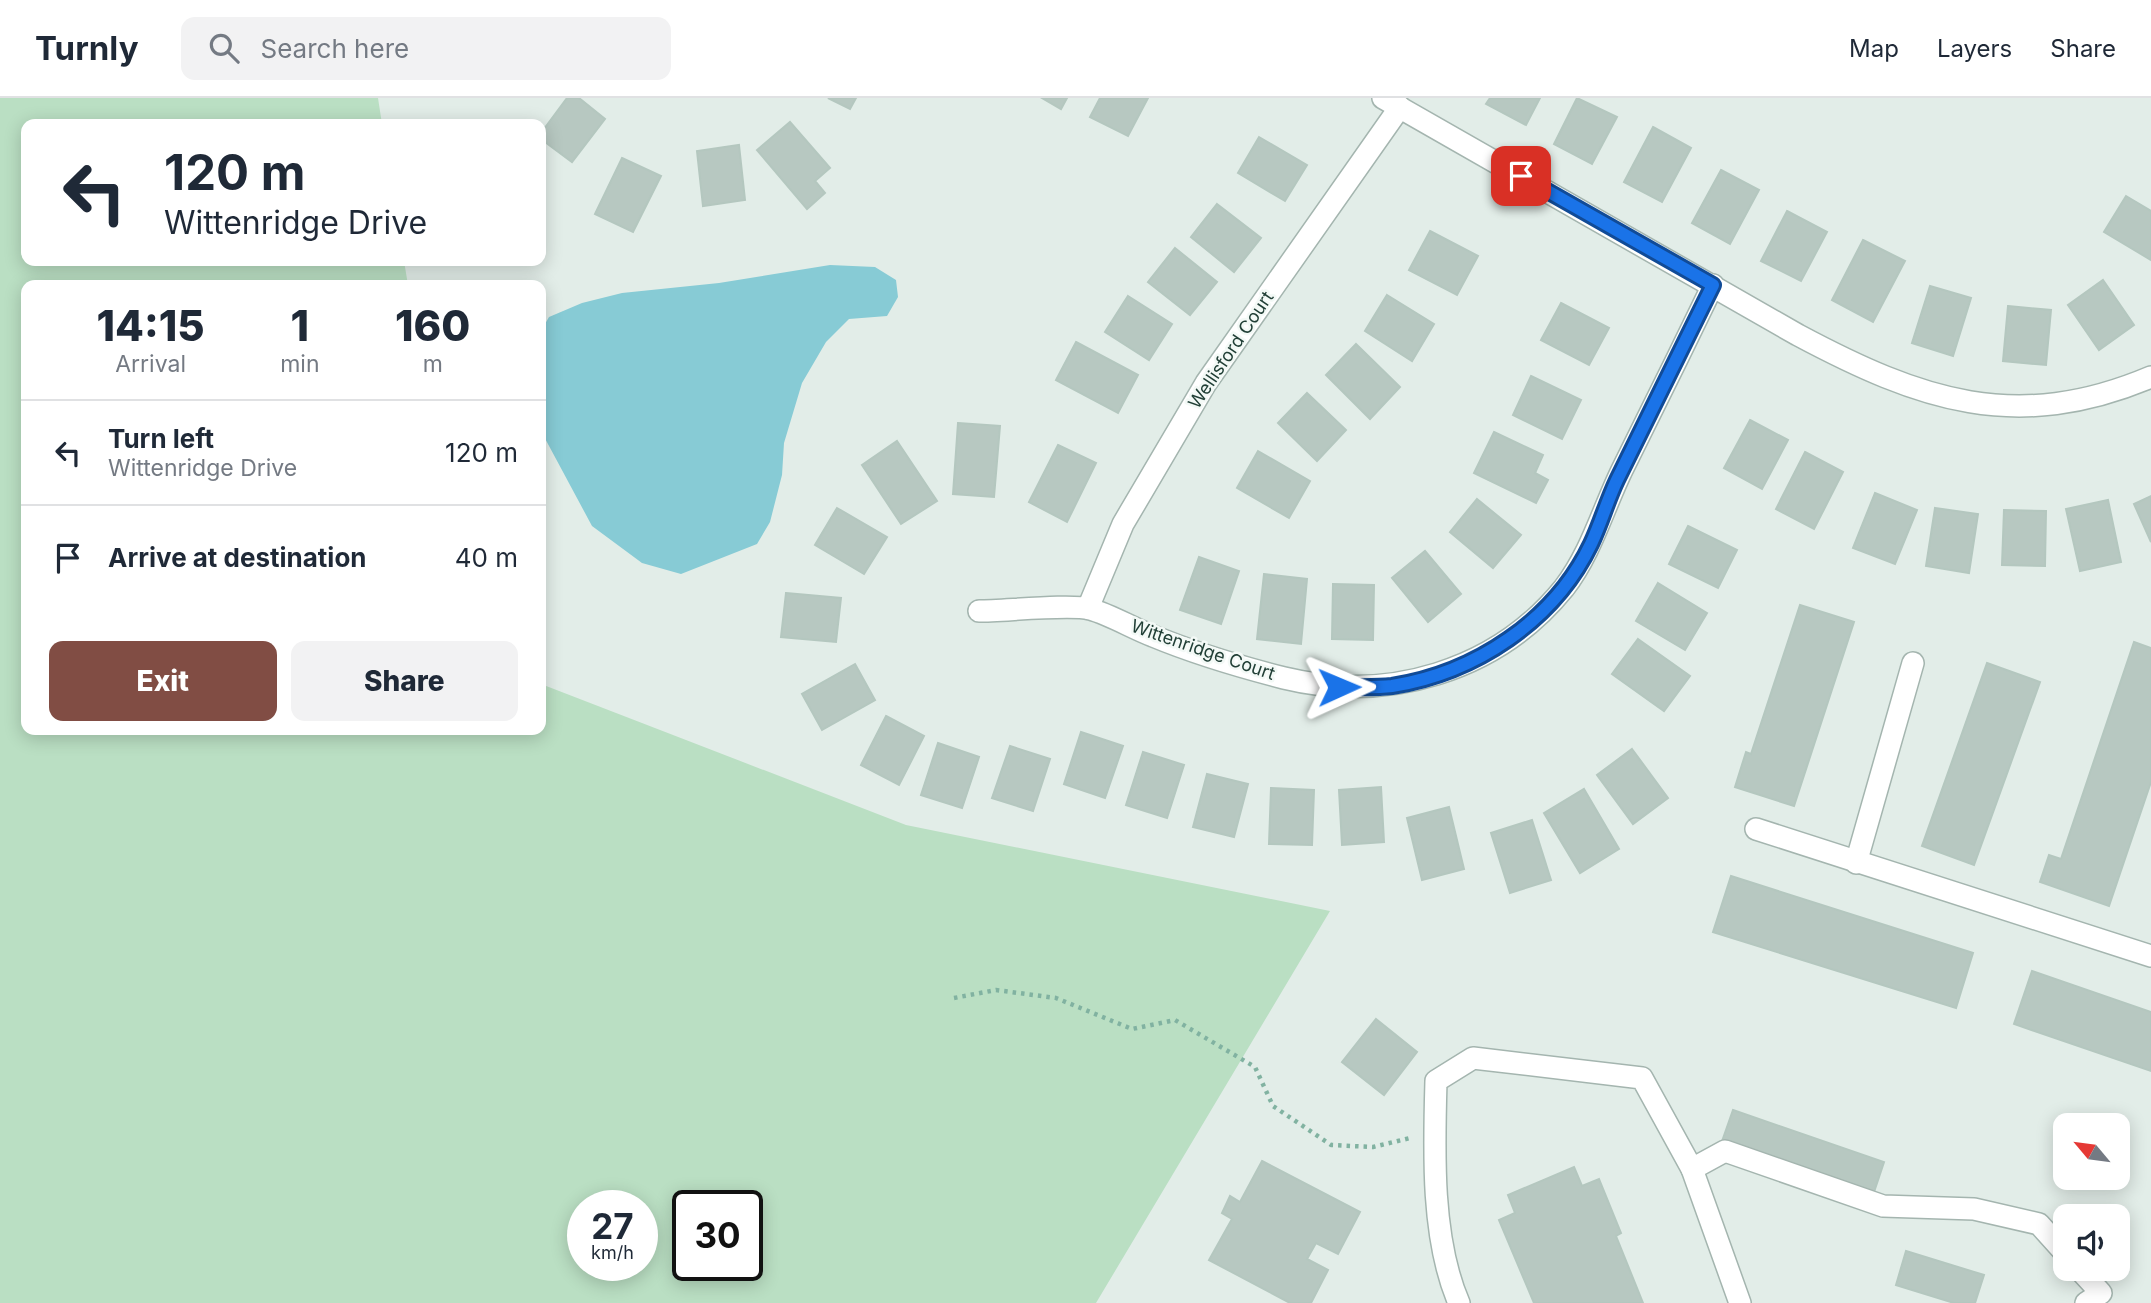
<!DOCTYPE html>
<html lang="en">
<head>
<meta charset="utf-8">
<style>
  body { margin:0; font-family:Inter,sans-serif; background:#f2f2f3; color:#1f2937; height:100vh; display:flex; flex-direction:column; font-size:26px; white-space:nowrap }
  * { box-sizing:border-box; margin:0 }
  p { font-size:23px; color:#747a83 }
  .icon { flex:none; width:38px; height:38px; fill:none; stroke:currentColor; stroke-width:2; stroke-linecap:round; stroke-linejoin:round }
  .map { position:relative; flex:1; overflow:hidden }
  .side { position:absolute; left:21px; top:182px; width:525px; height:455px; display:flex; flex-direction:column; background:#fff; border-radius:14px; box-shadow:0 4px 18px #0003 }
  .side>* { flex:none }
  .hud { position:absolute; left:21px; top:21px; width:525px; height:147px; border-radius:14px; box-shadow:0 4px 18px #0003; background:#fff; color:#1f2937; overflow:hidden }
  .needle { width:46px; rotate:299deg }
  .buttons { position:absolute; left:2053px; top:1015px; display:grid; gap:14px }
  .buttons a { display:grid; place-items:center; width:77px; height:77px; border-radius:14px; background:#fff; box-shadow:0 4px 18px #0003; font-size:35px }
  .speed { position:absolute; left:567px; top:1092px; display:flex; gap:14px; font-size:35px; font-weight:700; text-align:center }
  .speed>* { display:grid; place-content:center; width:91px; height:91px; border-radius:50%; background:#fff; box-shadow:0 4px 18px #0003; line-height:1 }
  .speed small { font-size:18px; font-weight:400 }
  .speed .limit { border:4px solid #111; border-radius:10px; background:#fff; color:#111 }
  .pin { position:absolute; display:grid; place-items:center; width:60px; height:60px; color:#fff; margin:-30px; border-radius:14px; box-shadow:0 4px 10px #0006 }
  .me { position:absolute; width:77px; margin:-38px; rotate:89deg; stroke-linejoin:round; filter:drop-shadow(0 0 5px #0008) }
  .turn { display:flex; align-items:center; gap:24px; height:147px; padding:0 28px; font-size:32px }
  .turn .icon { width:91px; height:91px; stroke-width:2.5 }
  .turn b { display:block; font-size:49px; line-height:60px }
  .eta { display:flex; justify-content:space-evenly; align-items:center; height:119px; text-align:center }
  .eta b { font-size:42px; font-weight:800; line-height:49px }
  .primary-button { display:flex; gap:14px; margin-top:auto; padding:14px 28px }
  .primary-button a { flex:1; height:80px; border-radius:14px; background:#814d44; color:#fff; font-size:28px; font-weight:800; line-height:80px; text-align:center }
  .primary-button a+a { background:#f2f2f3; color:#1f2937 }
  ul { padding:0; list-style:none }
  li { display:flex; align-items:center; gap:21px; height:105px; padding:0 28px; border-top:2px solid #e0e1e3 }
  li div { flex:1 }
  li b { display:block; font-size:26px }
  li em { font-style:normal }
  header { display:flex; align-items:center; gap:42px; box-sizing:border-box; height:98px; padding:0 35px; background:#fff; border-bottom:2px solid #e0e1e3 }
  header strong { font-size:33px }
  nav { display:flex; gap:38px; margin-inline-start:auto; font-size:24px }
  .search { width:490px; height:63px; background:#f2f2f3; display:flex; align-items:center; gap:18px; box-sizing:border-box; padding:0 24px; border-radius:14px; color:#747a83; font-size:26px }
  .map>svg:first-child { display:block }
  .green { fill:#badfc3; fill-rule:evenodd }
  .water { fill:#87cbd5 }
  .building { fill:#b7c8c1; stroke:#b4c7bf; stroke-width:2 }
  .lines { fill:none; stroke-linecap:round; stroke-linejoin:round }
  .minor-casing { stroke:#a4b5af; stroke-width:24 }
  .path { stroke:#81b2a1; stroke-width:4.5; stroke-dasharray:3.5 5; stroke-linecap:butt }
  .minor { stroke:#fff; stroke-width:21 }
  .route-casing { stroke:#114b97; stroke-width:18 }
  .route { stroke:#1a73e8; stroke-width:12 }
  .labels { text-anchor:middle; stroke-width:5; stroke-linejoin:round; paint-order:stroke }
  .street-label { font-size:18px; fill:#213f36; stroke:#f3f9f6 }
</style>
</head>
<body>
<header>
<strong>Turnly</strong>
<div class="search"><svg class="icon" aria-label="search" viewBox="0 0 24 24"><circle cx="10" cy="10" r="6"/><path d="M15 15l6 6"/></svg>Search here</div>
<nav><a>Map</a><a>Layers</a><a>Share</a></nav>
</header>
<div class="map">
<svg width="2151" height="1205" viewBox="0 0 2151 1205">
  <rect width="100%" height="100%" fill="#e2ede8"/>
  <!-- green -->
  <path class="green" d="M0,0h378l4,26h-356v137h378l4,24h-382v445h515v-46l365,141 424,86 -234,392h-1096zM583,1108h59v59h-59zM688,1108h59v59h-59z"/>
  <!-- water -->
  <polygon class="water" points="830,167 875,169 896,182 898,199 887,218 849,221 826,244 802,285 784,345 782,377 770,424 757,446 681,476 642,465 592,428 541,333 541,233 549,219 582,205 622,195 719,185"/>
  <!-- building -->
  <g class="building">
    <polygon points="567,0 579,0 605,21 572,64 541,41 541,35"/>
    <polygon points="828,0 856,0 850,11"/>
    <polygon points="1042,0 1067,0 1061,11"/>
    <polygon points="1100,0 1148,0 1128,38 1090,19"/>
    <polygon points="1490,0 1540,0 1526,27 1486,6"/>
    <polygon points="1577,0 1617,19 1592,66 1554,46"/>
    <polygon points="790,24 830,70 815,83 825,95 807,111 757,52"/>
    <polygon points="1653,29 1691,50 1662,104 1624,84"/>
    <polygon points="1259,39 1307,67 1285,103 1238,75"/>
    <polygon points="739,47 745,102 703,108 697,53"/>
    <polygon points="622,60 661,78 633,134 595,116"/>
    <polygon points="1721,72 1759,92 1730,146 1692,125"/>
    <polygon points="2126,98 2151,113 2151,162 2104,134"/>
    <polygon points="1217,106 1261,140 1234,174 1191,139"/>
    <polygon points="1787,113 1827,134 1801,183 1761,163"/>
    <polygon points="1430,133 1478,158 1457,197 1409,172"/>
    <polygon points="1863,142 1905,163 1873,224 1832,202"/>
    <polygon points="1175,150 1217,184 1190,217 1148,184"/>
    <polygon points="2103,182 2134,227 2099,252 2068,207"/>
    <polygon points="1930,188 1971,200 1953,258 1912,245"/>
    <polygon points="1387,197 1434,226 1412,263 1365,233"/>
    <polygon points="1128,198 1172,226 1149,262 1105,234"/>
    <polygon points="1561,205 1609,230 1589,267 1541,242"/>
    <polygon points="2008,208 2051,212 2046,267 2003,263"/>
    <polygon points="1076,244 1138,277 1118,315 1056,282"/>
    <polygon points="1356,246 1400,289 1370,321 1326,277"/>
    <polygon points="1531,278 1581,302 1562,341 1513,317"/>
    <polygon points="1307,295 1346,332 1317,363 1278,325"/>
    <polygon points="1750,322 1788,342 1762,391 1724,370"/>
    <polygon points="958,325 1000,328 994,399 953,396"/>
    <polygon points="1494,334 1543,357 1535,375 1548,382 1536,405 1474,375"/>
    <polygon points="897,343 937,403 901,426 862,367"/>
    <polygon points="1058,347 1096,365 1067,424 1029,404"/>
    <polygon points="1258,353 1310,383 1289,420 1237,390"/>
    <polygon points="1805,354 1843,374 1814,431 1776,411"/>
    <polygon points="1875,395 1917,412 1895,466 1853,450"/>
    <polygon points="2151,398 2151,444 2134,406"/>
    <polygon points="1477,401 1521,437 1493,470 1450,434"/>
    <polygon points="2108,402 2121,464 2080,473 2066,411"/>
    <polygon points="837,410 887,439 864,476 815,447"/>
    <polygon points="1935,410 1978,416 1969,475 1926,468"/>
    <polygon points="2004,412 2046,413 2045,468 2002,467"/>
    <polygon points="1688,428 1737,452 1718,490 1669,466"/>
    <polygon points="1425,453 1461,496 1428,524 1392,480"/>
    <polygon points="1199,459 1239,473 1221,526 1180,512"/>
    <polygon points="1264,476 1307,481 1301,546 1257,541"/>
    <polygon points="1658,485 1707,515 1685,552 1636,523"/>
    <polygon points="1333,486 1374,487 1373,542 1332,541"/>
    <polygon points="786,495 841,500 836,544 781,539"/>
    <polygon points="1800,507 1854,524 1794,708 1735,689 1746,654 1751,656"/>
    <polygon points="1638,541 1690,578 1664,613 1612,576"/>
    <polygon points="2134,544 2151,550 2151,684 2109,808 2040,784 2049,757 2061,761"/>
    <polygon points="1987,565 2040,584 1974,767 1922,748"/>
    <polygon points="855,566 875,602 822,632 802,596"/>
    <polygon points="886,618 924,638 899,687 861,667"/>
    <polygon points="1081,634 1123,648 1105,700 1064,686"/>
    <polygon points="938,645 979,659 962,710 921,697"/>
    <polygon points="1010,648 1050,661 1033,713 992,700"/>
    <polygon points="1632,651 1668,700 1633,726 1597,677"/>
    <polygon points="1143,654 1184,667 1167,720 1126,707"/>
    <polygon points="1207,676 1248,686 1234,739 1193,729"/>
    <polygon points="1381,689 1384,744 1342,747 1339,692"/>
    <polygon points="1271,690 1314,692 1312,747 1269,746"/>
    <polygon points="1584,691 1619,751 1580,775 1544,715"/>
    <polygon points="1449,709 1464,771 1422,782 1407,720"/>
    <polygon points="1532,722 1551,782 1510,795 1491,735"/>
    <polygon points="1731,778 1973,855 1956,910 1713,834"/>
    <polygon points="2032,873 2151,914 2151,973 2014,926"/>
    <polygon points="1376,921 1417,954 1384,997 1342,964"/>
    <polygon points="1733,1012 1884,1064 1872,1100 1720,1049"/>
    <polygon points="1262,1063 1360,1114 1338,1156 1316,1145 1307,1161 1328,1172 1311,1205 1290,1205 1209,1162 1232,1121 1222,1115 1230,1098 1240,1104"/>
    <polygon points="1574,1069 1582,1088 1599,1081 1621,1135 1616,1138 1643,1205 1534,1205 1499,1122 1515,1115 1508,1097"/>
    <polygon points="1906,1153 1984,1177 1975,1205 1954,1205 1896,1187"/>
  </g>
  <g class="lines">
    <!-- minor casing -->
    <g class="minor-casing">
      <g id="minor">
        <path d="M1383,0l415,237c122,65 218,99 353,42"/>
        <polyline points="1088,510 1123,426 1206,285 1400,9"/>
        <path d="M979,513c25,0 91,-7 111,-2 21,6 42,19 63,27 41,17 88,31 131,42 103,25 212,-6 280,-90 27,-35 39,-79 58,-118 31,-62 61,-123 91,-185"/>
        <polyline points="1756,731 2151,858"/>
        <polyline points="1856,765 1913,565"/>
        <polyline points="2079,1171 2101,1195 2086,1205"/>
        <path d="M1459,1205c-28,-64 -25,-153 -23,-222l37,-23 169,20 50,91"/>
        <polyline points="1740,1205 1692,1071 1725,1053 1883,1108 1974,1111 2039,1126 2065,1155"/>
      </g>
    </g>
    <!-- path -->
    <polyline class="path" points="954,900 996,892 1056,900 1132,931 1175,922 1255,969 1273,1008 1331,1047 1373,1049 1410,1040"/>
    <!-- minor -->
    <use href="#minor" class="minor"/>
  </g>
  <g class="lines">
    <!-- route casing -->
    <g class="route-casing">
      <path id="route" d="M1339,589c17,0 36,1 53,-1 83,-13 162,-65 199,-142 10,-21 16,-43 26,-64 32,-65 64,-130 96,-195l-192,-109"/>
    </g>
    <!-- route -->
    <use href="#route" class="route"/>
  </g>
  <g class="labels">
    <!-- street labels -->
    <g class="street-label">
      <text transform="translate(1231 252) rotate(-56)" y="6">Wellisford Court</text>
      <text transform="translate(1203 552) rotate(19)" y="6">Wittenridge Court</text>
    </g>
  </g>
</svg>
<div class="buttons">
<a><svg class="needle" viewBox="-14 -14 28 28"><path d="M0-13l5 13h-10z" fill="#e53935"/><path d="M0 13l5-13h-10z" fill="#747a83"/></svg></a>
<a><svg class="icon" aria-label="sound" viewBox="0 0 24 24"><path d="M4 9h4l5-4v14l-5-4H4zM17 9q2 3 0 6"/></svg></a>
</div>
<div class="speed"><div>27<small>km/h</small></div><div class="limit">30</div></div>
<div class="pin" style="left:1521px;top:78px;background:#d93025"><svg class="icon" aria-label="arrive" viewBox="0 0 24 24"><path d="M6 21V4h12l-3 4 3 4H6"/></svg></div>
<svg class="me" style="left:1339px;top:589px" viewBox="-20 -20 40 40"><path d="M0-17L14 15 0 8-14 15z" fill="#1a73e8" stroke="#fff" stroke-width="4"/></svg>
<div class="hud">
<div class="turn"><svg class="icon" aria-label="left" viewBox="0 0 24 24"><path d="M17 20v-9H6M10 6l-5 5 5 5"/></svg><div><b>120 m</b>Wittenridge Drive</div></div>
</div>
<section class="side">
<div class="eta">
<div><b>14:15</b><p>Arrival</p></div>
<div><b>1</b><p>min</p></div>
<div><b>160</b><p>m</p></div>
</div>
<ul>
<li><svg class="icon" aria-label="left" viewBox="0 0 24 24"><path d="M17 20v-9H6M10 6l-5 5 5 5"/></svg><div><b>Turn left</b><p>Wittenridge Drive</p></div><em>120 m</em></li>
<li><svg class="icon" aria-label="arrive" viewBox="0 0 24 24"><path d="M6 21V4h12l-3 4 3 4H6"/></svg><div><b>Arrive at destination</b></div><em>40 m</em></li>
</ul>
<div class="primary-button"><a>Exit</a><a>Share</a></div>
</section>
</div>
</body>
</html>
